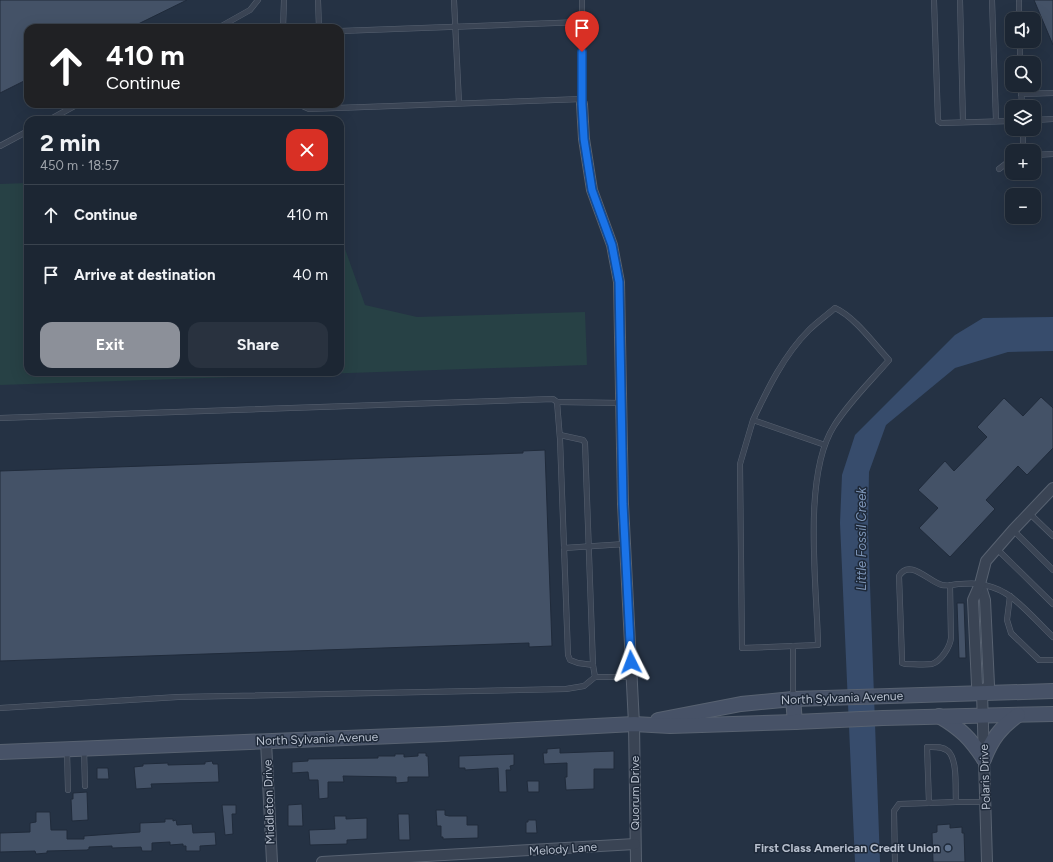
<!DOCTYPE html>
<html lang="en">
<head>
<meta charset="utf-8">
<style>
  body { margin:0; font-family:Figtree,sans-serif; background:#29323f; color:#f1f3f6; height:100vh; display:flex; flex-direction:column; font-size:15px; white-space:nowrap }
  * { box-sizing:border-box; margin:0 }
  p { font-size:13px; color:#a0a5ac }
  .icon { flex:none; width:22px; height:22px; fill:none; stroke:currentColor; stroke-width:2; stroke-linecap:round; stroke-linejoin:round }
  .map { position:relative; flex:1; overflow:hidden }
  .panel { position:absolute; left:24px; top:116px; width:320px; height:260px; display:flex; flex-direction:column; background:#1c2633; border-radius:12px; box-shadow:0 4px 16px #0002,0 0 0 1px #3a434e }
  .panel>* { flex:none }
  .top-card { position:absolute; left:24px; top:24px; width:320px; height:84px; border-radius:12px; box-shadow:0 4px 16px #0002,0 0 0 1px #3a434e; background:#202124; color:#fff; overflow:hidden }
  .fabs { position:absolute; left:1005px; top:12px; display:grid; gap:8px }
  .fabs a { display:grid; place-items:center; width:36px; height:36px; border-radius:8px; background:#1c2633; box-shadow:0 4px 16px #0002,0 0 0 1px #3a434e; font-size:20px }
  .pin { position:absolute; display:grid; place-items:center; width:34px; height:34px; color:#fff; margin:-41px -17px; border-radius:50% 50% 50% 0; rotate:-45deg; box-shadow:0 0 4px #0007 }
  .pin .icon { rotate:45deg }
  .me { position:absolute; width:44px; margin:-22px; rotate:357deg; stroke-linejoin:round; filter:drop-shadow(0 0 3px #0008) }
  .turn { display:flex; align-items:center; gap:14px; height:84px; padding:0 16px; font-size:18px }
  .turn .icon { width:52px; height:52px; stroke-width:2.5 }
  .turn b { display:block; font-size:28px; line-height:34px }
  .round { display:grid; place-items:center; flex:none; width:42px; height:42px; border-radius:12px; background:#29323f }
  .head { display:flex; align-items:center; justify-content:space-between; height:68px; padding:0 16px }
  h1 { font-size:24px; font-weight:700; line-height:30px }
  .button { display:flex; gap:8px; margin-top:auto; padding:8px 16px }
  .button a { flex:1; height:46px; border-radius:12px; background:#8c9099; color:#fff; font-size:16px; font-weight:700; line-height:46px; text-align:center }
  .button a+a { background:#29323f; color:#f1f3f6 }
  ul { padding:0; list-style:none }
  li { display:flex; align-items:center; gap:12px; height:60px; padding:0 16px; border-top:1px solid #3a434e }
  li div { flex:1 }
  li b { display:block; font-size:15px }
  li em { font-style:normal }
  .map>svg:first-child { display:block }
  .green { fill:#274145 }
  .water { fill:#374c6c }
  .building { fill:#445267; stroke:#202b3b }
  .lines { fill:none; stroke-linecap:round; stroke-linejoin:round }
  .lane-casing { stroke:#586271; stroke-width:6 }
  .street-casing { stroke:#586271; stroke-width:12 }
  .secondary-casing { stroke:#586271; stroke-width:16 }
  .lane { stroke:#3a4454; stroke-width:5 }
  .street { stroke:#3a4454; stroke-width:10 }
  .secondary { stroke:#475267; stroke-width:14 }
  .route-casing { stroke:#114b97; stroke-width:10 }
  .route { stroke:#1a73e8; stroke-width:7 }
  .service-dot { fill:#5c6f8a; stroke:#1e2939; stroke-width:1.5 }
  .labels { text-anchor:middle; stroke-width:3; stroke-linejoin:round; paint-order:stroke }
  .street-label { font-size:12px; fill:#b7bfcd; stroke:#1e2939 }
  .poi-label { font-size:12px; font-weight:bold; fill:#b7bfcd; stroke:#1e2939; text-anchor:end }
  .water-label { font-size:13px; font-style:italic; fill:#7c94b6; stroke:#1e2939 }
</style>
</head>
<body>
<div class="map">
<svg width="1053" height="862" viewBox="0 0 1053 862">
  <rect width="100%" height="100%" fill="#253244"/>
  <!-- green -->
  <polygon class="green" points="28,183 28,372 340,372 340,235 365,305 417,317 585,312 587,365 0,385 0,184"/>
  <!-- water -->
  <polygon class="water" points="1053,317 1053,351 1008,352 955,368 886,425 869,472 868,529 880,862 855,862 840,523 842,475 855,435 955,335 983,318"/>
  <!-- building -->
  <g class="building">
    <polygon points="0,0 187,0 130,28 28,28 28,79 0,93"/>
    <polygon points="1034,0 1053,0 1053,45"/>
    <polygon points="1041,397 1053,408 1053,448 1027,475 1018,466 986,500 995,509 950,557 919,528 938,508 918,490 945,461 954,471 987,437 977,427 1004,398 1023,416"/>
    <polygon points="545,450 552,646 529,647 529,643 0,661 0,471 523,453 523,451"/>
    <polygon points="957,603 964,603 966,658 959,658"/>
    <polygon points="560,748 560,753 614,751 614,769 594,769 594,789 566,790 565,777 567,777 567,763 544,764 543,753 547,753 547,749"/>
    <polygon points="418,753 426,753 426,756 428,756 429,777 408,777 408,782 396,783 396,777 343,776 344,782 328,782 328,798 319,799 318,780 309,780 308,772 292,773 292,762 308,761 308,759 378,758 378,756 395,756 395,754 404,754 404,757 418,756"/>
    <polygon points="514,754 514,765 510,766 511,770 506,770 507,792 499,792 498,768 465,770 465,768 459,768 459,756"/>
    <polygon points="212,761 213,764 218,764 219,782 151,784 152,788 136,789 134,767 143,766 143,764 168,763 168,765 205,764 205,762"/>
    <polygon points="97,768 108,768 109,779 97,779"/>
    <polygon points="527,781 539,781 539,792 528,792"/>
    <polygon points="87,792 88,820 72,821 71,799 73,799 73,793"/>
    <polygon points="302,804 303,826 288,826 288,805"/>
    <polygon points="222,805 236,805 236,814 232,814 233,834 225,835"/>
    <polygon points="436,810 445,810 445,815 449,816 467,816 467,825 478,825 478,838 443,839 443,837 441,837 441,826 437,826"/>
    <polygon points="36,812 50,812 51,830 67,830 67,839 84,839 84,836 140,832 140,823 165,822 165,819 173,819 173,821 176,820 177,825 192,824 193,833 215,832 216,845 200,846 200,851 186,851 186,846 183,846 183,844 170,845 170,842 152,843 152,851 142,851 141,847 112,848 112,846 89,847 89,849 87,850 47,851 47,853 36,854 35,851 0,852 0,833 30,832 30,823 36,822"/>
    <polygon points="398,814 409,814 410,840 399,840"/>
    <polygon points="334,816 346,816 346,819 367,818 367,839 347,840 347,844 310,845 309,830 335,829"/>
    <polygon points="528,820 536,820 537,833 526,833 526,822 528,822"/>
    <polygon points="950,824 950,828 962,827 962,833 964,833 965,862 933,862 932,833 937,832 937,825"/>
  </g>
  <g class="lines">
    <!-- lane casing -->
    <g class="lane-casing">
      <g id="lane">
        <polyline points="318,0 319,28"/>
        <polyline points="454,0 459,103"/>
        <polyline points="582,0 582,101"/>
        <polyline points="934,0 938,121 941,123 1012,121"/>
        <polyline points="960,0 963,122"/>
        <polyline points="992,0 996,121"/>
        <polyline points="1019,0 1019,19"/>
        <polyline points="218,28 250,10 258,0"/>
        <polyline points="283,28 284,0"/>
        <polyline points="340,31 582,22"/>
        <polyline points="1020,41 1020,63"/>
        <polyline points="1021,85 1022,107"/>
        <polyline points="1021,94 1053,93"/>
        <polyline points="298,104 309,109 582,99"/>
        <polyline points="49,120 78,104"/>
        <polyline points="1034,120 1053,119"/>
        <polyline points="1023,129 1023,151"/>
        <polyline points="0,146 28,131"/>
        <polyline points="1034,155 1053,154"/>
        <polyline points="999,169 1012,159"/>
        <polyline points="557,402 622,403"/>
        <polyline points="0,418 553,399 557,402 560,439 568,655 570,660 578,663 593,665 595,677 584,686 566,689 178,697 0,708"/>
        <path d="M753,420c15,-32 31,-65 56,-90 8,-8 18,-15 26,-22 20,9 39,36 54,52 -19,22 -40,42 -55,66 -32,50 -17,160 -16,219l-76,3 -2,-184 13,-44 72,25"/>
        <polyline points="560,435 583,440 585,443 593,665"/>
        <polyline points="1029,513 1053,536"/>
        <polyline points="1013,530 1053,570"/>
        <polyline points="564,548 625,544"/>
        <polyline points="997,549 1053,604"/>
        <path d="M950,585l1,53c-1,9 -10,23 -19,26 -8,1 -18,0 -27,0l-3,-1v-5l-3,-82c11,-18 30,6 43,9 5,1 11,0 16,-1 7,0 14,-1 21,0 8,1 20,5 26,9 15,8 35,32 48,44"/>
        <polyline points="1010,596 1007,620 1011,633 1039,660 1053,660"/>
        <polyline points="595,677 632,677"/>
        <polyline points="793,698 793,646"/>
        <polyline points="84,749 85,786"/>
        <polyline points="67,751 68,790"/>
        <path d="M956,802l-27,1 -2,-56c7,0 15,-1 21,4 10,9 7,38 8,51h29"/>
        <polyline points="895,862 894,811 899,804 929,803"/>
      </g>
    </g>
    <!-- street casing -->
    <g class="street-casing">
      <g id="street">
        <polyline points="582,104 584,139 592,190 612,245 619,282 623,504 634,724 636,862"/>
        <polyline points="980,584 985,600 989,685 982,692"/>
        <polyline points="266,741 272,862"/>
        <polyline points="322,862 635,844"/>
        <polyline points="987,862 982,692 977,685 973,600 980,584 986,561 1013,530 1053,488"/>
      </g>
    </g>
    <!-- secondary casing -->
    <g class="secondary-casing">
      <g id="secondary">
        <polyline points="793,699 795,722"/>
        <path d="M939,716c22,13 31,22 45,43"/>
        <polyline points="658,720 741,704 793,699 1053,691"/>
        <polyline points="0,752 444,734 634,724 670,726 795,722 883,718 1053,714"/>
        <path d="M984,759c8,-20 16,-31 34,-44"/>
      </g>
    </g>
    <!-- lane -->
    <use href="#lane" class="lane"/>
    <!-- street -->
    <use href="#street" class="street"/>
    <!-- secondary -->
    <use href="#secondary" class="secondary"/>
  </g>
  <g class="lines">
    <!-- route casing -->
    <g class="route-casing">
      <polyline id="route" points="582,52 582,104 584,139 592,190 612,245 619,282 623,504 631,662"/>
    </g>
    <!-- route -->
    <use href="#route" class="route"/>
  </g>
  <!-- markers -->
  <circle class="service-dot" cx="948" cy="848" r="4"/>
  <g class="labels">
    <!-- street labels -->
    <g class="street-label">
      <text transform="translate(842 698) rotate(-2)" y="4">North Sylvania Avenue</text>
      <text transform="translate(317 739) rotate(-2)" y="4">North Sylvania Avenue</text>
      <text transform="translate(985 777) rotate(-92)" y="4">Polaris Drive</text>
      <text transform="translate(635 793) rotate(-90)" y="4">Quorum Drive</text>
      <text transform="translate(269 802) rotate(-92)" y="4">Middleton Drive</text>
      <text transform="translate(563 849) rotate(-4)" y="4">Melody Lane</text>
    </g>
    <!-- poi labels -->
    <g class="poi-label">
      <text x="940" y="852">First Class American Credit Union</text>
    </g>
    <!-- water labels -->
    <g class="water-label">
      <text transform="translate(861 539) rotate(-90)" y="5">Little Fossil Creek</text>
    </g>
  </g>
</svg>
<div class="fabs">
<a><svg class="icon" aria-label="sound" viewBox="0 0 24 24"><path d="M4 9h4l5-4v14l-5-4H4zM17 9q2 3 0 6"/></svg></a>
<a><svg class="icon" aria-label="search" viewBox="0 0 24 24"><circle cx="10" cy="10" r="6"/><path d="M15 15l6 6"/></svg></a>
<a><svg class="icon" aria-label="layers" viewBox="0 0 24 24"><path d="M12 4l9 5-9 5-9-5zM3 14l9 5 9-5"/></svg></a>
<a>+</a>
<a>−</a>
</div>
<div class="pin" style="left:582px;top:52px;background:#d93025"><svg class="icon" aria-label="arrive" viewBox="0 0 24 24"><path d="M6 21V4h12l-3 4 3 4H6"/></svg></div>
<svg class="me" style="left:631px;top:662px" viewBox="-20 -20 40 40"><path d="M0-17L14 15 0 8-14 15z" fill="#1a73e8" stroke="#fff" stroke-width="4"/></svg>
<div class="top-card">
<div class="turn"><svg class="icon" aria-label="ahead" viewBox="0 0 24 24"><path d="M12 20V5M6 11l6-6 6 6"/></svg><div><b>410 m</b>Continue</div></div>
</div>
<section class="panel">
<div class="head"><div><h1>2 min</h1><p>450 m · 18:57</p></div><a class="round" style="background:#d93025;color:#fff"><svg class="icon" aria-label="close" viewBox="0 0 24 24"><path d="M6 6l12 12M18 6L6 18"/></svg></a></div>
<ul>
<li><svg class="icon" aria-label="ahead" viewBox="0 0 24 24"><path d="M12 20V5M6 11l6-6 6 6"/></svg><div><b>Continue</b></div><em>410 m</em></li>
<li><svg class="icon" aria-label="arrive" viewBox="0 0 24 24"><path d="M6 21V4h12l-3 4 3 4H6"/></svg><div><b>Arrive at destination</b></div><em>40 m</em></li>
</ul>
<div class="button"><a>Exit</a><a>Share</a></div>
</section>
</div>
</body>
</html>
